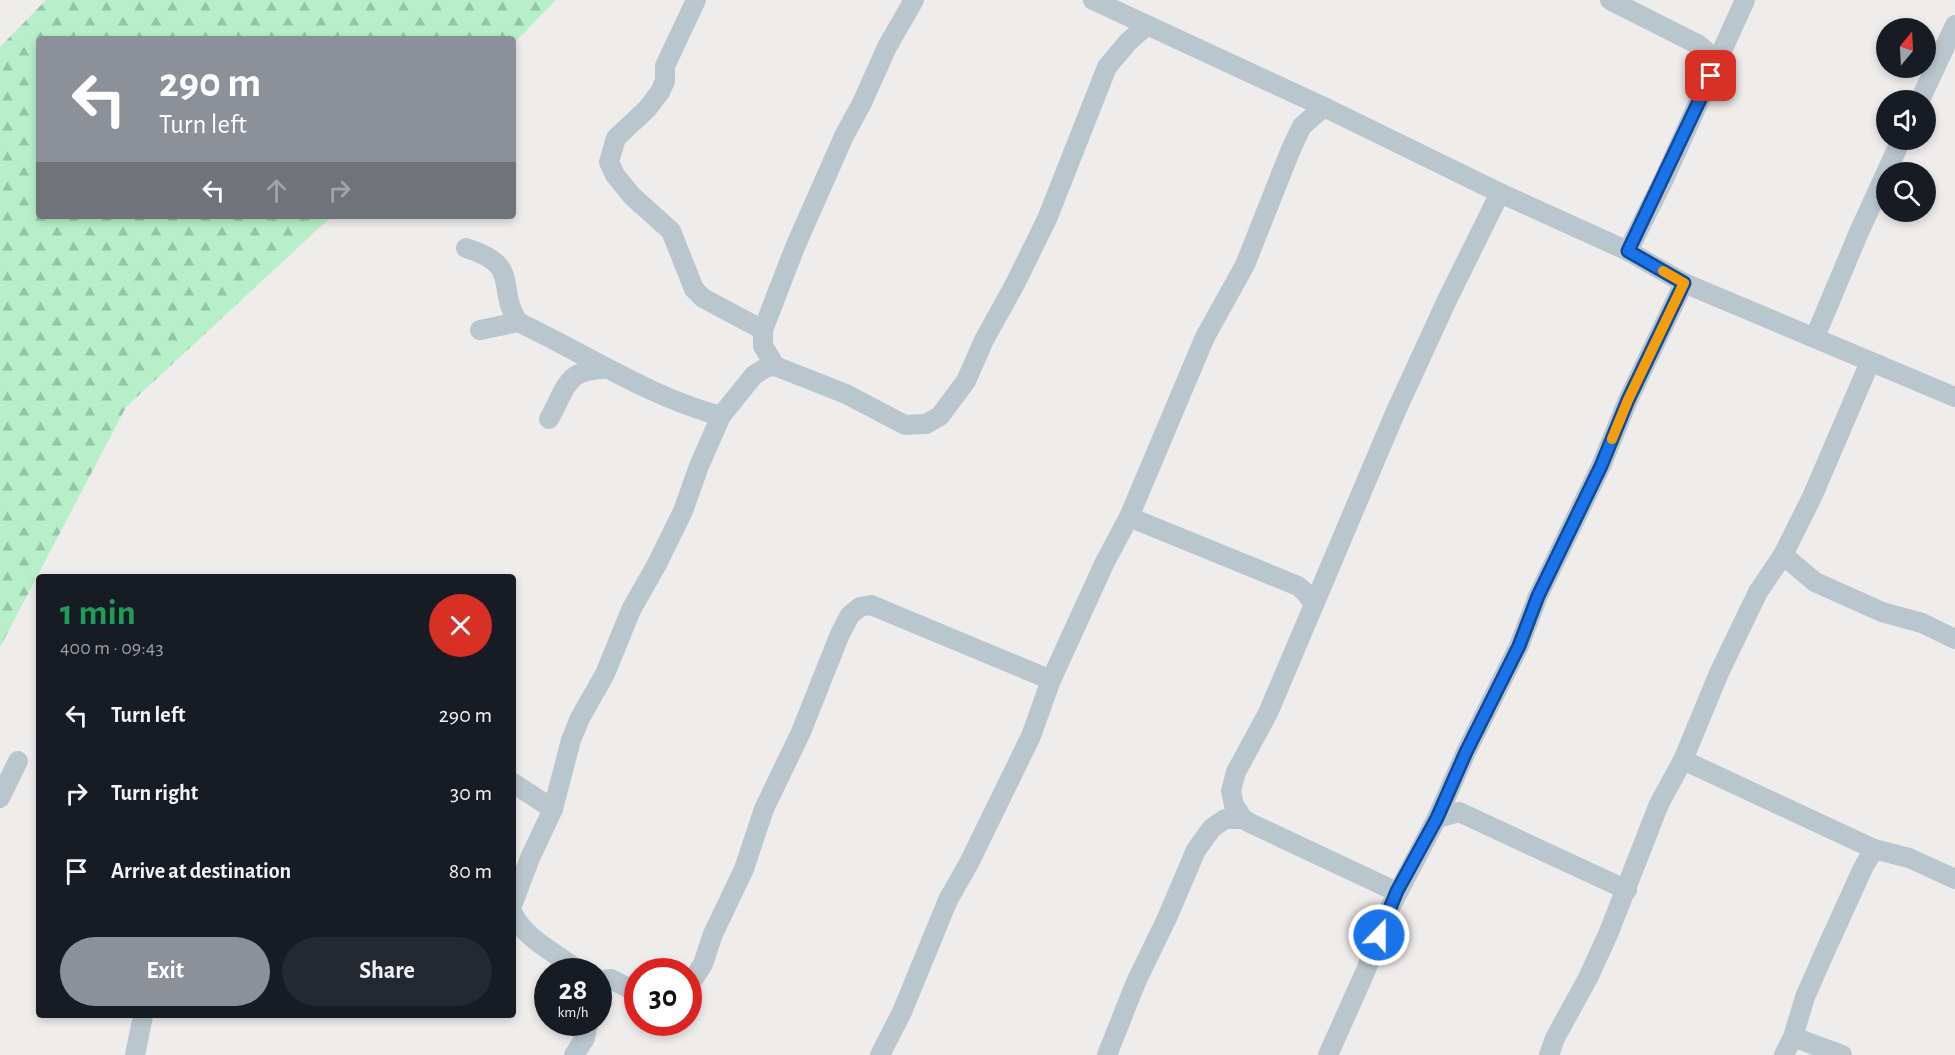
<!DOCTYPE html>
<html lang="en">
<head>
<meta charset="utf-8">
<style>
  body { margin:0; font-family:"Alegreya Sans",sans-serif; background:#242831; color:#f1f3f6; height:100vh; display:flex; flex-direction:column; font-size:22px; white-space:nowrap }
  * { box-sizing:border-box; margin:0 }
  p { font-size:20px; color:#9ea1a6 }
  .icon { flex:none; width:33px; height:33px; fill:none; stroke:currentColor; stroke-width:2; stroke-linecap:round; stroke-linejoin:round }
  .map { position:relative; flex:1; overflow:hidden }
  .side { position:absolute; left:36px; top:574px; width:480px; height:444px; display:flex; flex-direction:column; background:#171b24; border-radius:6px; box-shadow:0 3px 9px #0003 }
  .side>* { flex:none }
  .banner { position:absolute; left:36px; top:36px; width:480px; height:183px; border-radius:6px; box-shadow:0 3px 9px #0003; background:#8c9099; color:#fff; overflow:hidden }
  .needle { width:39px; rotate:18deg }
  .tools { position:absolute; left:1876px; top:18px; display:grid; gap:12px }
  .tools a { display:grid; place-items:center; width:60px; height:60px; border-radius:50%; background:#171b24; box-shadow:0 3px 9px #0003; font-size:30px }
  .speed { position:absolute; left:534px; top:958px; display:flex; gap:12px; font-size:30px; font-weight:700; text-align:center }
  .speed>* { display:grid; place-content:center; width:78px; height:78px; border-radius:50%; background:#171b24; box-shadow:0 3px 9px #0003; line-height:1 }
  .speed small { font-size:15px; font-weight:400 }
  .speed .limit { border:9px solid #d22; background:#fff; color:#111 }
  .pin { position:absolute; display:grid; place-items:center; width:51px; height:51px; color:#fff; margin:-26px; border-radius:12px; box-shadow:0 3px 9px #0006 }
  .me { position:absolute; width:66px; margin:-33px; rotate:22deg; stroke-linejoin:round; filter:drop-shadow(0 0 4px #0008) }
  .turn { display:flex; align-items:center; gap:21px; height:126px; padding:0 24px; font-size:27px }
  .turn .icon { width:78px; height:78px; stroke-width:2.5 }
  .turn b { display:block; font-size:42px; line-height:51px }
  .lanes { display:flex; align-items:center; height:57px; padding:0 24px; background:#0003; justify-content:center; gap:30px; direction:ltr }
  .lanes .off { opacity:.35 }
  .round { display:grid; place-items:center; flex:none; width:63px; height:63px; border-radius:32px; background:#242831 }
  .summary { display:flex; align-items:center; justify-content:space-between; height:102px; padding:0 24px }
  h1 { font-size:36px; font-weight:700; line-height:45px; color:#1e9e55 }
  .cta { display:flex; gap:12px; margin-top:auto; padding:12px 24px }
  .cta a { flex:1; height:69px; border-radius:36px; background:#8c9099; color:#fff; font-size:24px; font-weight:700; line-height:69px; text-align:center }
  .cta a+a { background:#242831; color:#f1f3f6 }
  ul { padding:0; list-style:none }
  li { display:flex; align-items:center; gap:18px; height:78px; padding:0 24px }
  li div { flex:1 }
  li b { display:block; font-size:22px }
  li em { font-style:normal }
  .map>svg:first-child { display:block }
  .forest { fill:url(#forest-firs) }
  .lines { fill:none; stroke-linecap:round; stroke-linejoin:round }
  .street { stroke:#bac6cd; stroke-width:20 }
  .route-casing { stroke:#114b97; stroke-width:15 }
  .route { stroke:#1a73e8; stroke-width:10 }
  .slow { stroke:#f59e0b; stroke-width:10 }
</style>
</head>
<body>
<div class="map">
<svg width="1955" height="1055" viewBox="0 0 1955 1055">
  <defs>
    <pattern id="forest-firs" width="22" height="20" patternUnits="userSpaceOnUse" patternTransform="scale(1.5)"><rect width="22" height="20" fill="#b7f0c8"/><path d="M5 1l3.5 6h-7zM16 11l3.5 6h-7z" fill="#96c5a5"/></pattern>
  </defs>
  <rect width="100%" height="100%" fill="#efecec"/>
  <!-- forest -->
  <polygon class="forest" points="46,0 556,0 513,44 513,39 39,39 39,216 332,216 126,407 0,647 0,47"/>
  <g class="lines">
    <!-- street -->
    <g class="street">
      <polyline points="696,0 665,66 665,81 660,92 647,109 616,138 609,162 615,175 632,196 671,231 694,289 703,298 763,330"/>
      <polyline points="1093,0 1324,107 1500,193 1628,251 1684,283 1955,397"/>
      <polyline points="1610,0 1699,45 1706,51 1711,76"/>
      <polyline points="1920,100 1955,25"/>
      <path d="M466,248c57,18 29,38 52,74 68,32 131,75 203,94"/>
      <polyline points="1628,251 1663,181 1745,0"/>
      <polyline points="480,330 518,322"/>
      <polyline points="1815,337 1859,232 1901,140"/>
      <polyline points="775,366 763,346 763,330 795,247 844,136 862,103 887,47 914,0"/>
      <path d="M549,419c19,-34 16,-50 59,-50"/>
      <polyline points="1129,517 1298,586 1305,592 1314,604"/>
      <polyline points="1783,555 1815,582 1882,612 1922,623 1955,639"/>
      <polyline points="1683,760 1874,849"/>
      <polyline points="513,783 553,809"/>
      <polyline points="0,798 18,761"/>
      <polyline points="1437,818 1459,812 1627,890"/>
      <polyline points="1397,892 1250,823 1243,819 1234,805 1231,791 1236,772 1268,713 1396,411 1448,298 1500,193"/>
      <polyline points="513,903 530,858 553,809 571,740 580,718 605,674 631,610 657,564 683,511 699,466 721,416 754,375 767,367 775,366 846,394 905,425 926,424 940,416 966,381 984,340 1015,284 1047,219 1107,67 1128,42 1146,26"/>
      <path d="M513,914c15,28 43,38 67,58"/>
      <polyline points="598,981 611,979 638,993"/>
      <polyline points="688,987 703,964 713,934 744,869 764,809 801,732 840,634 850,615 860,607 871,605 1051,680"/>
      <polyline points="1793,1037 1842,1055"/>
      <polyline points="135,1055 143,1016"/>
      <polyline points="574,1055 585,1038 588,1023"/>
      <polyline points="880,1055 902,1012 948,900 969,863 1031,736 1051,680 1105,562 1129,517 1205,337 1245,265 1291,149 1302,126 1324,107"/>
      <polyline points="1107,1055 1136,982 1167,918 1196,850 1212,828 1225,819 1243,819"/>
      <polyline points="1328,1055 1366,970 1385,917 1437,818 1466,752 1519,646 1538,596 1601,466 1628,400 1684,283"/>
      <polyline points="1549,1055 1555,1038 1588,978 1609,932 1659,804 1683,760 1719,673 1758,592 1783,555 1812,497 1870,362"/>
      <polyline points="1784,1055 1793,1037 1805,997 1823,956 1863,868 1874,849 1909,858 1955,879"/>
    </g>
  </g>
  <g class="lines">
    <!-- route casing -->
    <g class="route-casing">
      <polyline id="route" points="1379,935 1397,891 1437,818 1466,752 1519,646 1538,596 1601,466 1628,400 1684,283 1628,251 1711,76"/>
    </g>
    <!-- route -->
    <use href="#route" class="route"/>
    <!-- slow -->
    <polyline class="slow" points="1612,439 1628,400 1684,283 1663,271"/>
  </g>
</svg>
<div class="tools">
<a><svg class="needle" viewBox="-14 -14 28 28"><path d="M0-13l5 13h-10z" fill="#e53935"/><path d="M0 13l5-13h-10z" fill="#9ea1a6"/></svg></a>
<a><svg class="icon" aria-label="sound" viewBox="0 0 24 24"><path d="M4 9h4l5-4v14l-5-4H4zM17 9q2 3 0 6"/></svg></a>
<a><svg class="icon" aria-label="search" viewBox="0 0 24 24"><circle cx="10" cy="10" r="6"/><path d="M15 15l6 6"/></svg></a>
</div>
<div class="speed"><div>28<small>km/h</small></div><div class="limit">30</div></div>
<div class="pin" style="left:1711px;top:76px;background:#d93025"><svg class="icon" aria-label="arrive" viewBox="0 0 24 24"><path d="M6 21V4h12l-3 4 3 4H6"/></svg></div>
<svg class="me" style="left:1379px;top:935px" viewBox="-20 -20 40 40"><circle r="17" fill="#1a73e8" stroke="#fff" stroke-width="3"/><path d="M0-11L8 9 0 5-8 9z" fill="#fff"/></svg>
<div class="banner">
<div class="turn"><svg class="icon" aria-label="left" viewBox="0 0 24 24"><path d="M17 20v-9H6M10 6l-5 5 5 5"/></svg><div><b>290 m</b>Turn left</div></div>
<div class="lanes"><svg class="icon" aria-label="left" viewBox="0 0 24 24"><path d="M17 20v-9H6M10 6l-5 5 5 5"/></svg><svg class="icon off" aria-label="ahead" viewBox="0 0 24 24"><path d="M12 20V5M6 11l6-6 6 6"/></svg><svg class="icon off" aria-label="right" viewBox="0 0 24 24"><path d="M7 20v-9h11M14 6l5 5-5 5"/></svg></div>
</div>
<section class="side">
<div class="summary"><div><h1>1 min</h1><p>400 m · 09:43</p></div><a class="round" style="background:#d93025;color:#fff"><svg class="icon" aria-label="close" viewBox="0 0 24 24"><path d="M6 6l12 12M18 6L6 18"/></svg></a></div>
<ul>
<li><svg class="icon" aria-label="left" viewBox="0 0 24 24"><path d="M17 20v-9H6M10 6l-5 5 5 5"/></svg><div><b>Turn left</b></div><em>290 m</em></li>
<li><svg class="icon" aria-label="right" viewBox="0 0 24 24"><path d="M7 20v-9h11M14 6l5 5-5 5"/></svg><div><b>Turn right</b></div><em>30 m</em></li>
<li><svg class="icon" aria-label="arrive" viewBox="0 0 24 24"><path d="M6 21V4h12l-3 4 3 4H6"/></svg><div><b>Arrive at destination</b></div><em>80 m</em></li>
</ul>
<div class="cta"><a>Exit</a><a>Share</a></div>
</section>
</div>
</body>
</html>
